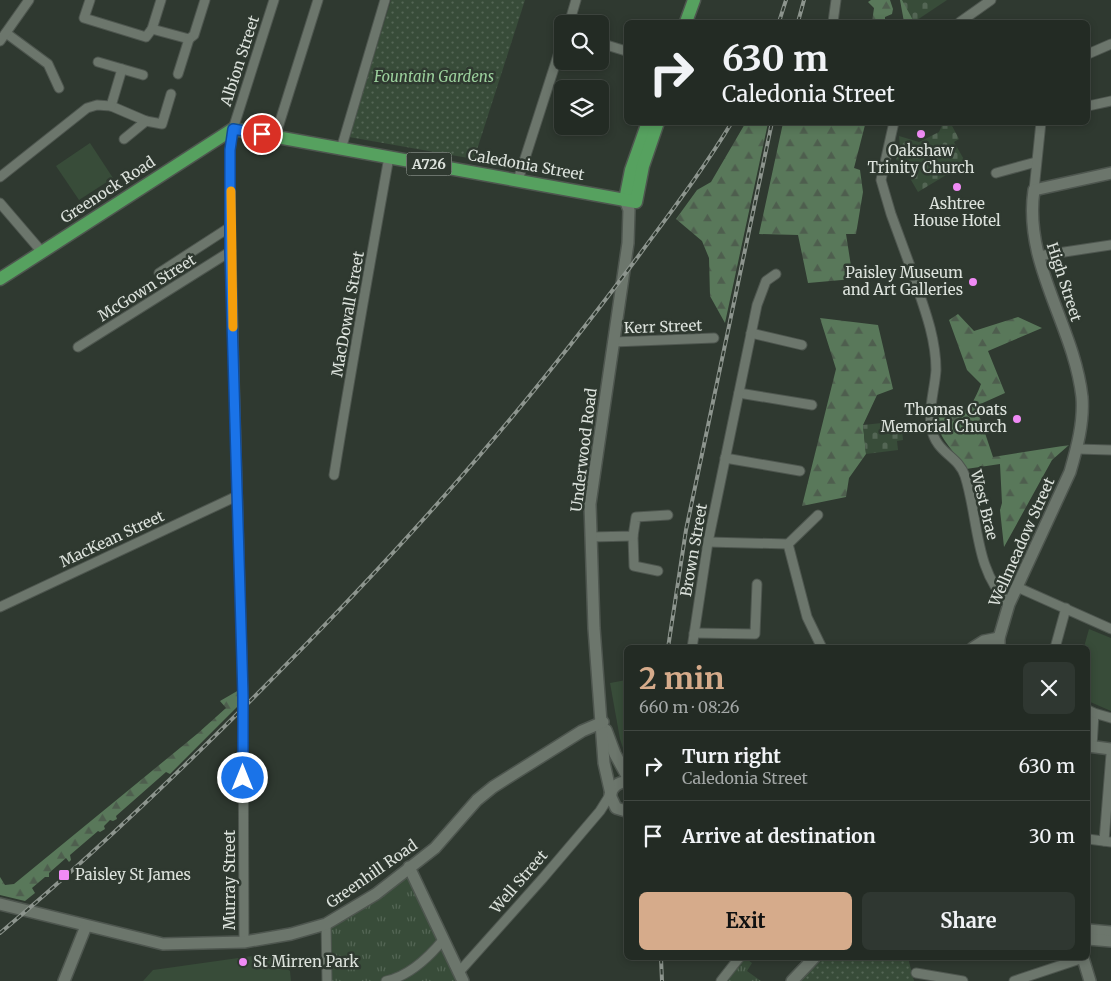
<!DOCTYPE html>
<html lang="en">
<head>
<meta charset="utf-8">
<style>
  body { margin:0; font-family:Merriweather,serif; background:#2f3731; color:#f1f3f6; height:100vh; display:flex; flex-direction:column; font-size:19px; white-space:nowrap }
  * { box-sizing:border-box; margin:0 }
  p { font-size:16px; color:#a3a7a6 }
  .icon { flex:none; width:28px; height:28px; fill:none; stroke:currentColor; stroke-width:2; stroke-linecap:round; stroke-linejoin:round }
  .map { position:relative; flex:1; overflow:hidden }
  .drawer { position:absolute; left:624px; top:645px; width:466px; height:315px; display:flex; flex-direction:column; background:#232b24; border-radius:8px; box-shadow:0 2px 8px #0003,0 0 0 1px #404741 }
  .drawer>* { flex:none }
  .guide { position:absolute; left:624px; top:20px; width:466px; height:105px; border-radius:8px; box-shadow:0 2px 8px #0003,0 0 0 1px #404741; background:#232b24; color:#f1f3f6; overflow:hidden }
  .tools { position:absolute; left:554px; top:15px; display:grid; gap:10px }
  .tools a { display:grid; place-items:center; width:55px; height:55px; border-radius:8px; background:#232b24; box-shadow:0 2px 8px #0003,0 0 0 1px #404741; font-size:25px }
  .pin { position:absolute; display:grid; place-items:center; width:42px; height:42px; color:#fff; margin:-21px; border:2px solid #fff; border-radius:50%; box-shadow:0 1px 5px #0007 }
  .me { position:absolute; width:55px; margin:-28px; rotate:0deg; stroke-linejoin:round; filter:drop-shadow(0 0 4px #0008) }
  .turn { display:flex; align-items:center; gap:18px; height:105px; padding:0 15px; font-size:22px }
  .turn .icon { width:65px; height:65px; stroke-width:2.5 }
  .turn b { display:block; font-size:35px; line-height:42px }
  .round { display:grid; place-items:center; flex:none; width:52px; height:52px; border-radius:8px; background:#2f3731 }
  .overview { display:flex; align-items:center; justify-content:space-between; height:85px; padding:0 15px }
  h1 { font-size:30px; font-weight:700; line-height:38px; color:#d6ab8b }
  .primary-button { display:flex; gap:10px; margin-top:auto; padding:10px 15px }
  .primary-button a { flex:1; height:58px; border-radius:8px; background:#d6ab8b; color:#111; font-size:20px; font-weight:700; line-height:58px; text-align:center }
  .primary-button a+a { background:#2f3731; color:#f1f3f6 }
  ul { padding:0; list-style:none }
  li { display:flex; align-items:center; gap:15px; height:70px; padding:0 15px; border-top:1px solid #404741 }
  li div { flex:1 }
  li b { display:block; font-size:19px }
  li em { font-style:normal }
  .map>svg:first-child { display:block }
  .grass { fill:url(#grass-tufts) }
  .forest { fill:url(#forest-firs) }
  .cemetery { fill:url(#cemetery-stones) }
  .park { fill:url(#park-dots) }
  .garden { fill:#384c39 }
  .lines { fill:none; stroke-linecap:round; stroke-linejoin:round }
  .street-casing { stroke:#4e564f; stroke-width:11 }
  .secondary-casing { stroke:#4e564f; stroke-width:14 }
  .primary-casing { stroke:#4e564f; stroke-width:15 }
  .street { stroke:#6c766c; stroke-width:9 }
  .secondary { stroke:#6c766c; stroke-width:11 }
  .primary { stroke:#56a15f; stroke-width:12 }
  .rail-casing { stroke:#8d958e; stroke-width:4 }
  .rail { stroke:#2f3930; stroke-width:2; stroke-dasharray:5.5; stroke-linecap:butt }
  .route-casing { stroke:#114b97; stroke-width:12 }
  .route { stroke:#1a73e8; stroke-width:9 }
  .slow { stroke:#f59e0b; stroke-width:9 }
  .poi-dot { fill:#f08bf5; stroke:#2f3930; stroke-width:2 }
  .labels { text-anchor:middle; stroke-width:5; stroke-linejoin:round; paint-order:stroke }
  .shield { fill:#2f3930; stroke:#a8afa8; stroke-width:1 }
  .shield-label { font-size:14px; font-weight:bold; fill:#dce2dc }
  .street-label { font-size:15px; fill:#dce2dc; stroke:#2f3930 }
  .park-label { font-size:15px; font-style:italic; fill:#9bcf9c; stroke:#2f3930 }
  .poi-label { font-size:15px; fill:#dce2dc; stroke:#2f3930 }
</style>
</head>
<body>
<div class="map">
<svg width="1111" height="981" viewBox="0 0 1111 981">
  <defs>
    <pattern id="grass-tufts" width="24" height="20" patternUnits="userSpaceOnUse" patternTransform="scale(1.25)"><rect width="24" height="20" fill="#384c39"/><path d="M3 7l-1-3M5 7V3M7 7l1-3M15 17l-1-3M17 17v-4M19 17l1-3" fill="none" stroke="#546655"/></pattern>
    <pattern id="forest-firs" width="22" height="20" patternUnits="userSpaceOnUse" patternTransform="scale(1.25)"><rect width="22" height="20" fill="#59785a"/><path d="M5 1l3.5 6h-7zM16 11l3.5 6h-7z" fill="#4e5e4e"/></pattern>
    <pattern id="cemetery-stones" width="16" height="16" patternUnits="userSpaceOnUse" patternTransform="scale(1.25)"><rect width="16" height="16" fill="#384c39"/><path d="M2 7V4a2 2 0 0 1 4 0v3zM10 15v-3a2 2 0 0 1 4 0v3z" fill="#546655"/></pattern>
    <pattern id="park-dots" width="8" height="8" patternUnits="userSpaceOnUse" patternTransform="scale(1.25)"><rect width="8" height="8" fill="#384c39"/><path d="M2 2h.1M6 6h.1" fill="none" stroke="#546655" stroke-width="1.8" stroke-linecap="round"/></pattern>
  </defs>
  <rect width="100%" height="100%" fill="#2f3930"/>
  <!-- grass -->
  <g class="grass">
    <polygon points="408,873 459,981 329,981 329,926 346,920"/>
    <polygon points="745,958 752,963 747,971 761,981 727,981"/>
  </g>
  <!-- forest -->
  <g class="forest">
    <polygon points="871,0 890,0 893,9 892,14 885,17 885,22 872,22 874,8 868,2"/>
    <polygon points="900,0 921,0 918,12 911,22 904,22"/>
    <polygon points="746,122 768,123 725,323 710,296 709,258 702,241 676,219 697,190 711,182"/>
    <polygon points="783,123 864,122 865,125 854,168 860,170 863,192 856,234 846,234 853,279 808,283 798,235 759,234"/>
    <path d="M958,314l16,17 44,-14 24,11 -54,23 17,42 -29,13 17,51 76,-12 -17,15 -48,87 -4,-37 2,-7 -2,-39 -34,5c-13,-20 -25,-27 -31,-51 30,-7 34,-3 46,-34l-14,-14 -18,-50z"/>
    <polygon points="820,318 878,325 893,389 877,395 863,425 866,454 849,478 846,497 802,506 836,369"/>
    <polygon points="239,690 239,705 170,774 166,772 116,816 117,819 113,821 110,820 104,826 105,829 100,832 98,831 70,855 71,860 69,862 66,858 49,873 49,877 45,877 32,888 35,893 25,901 0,895 0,877 5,885 14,884 197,734 226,708 220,701"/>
  </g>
  <!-- cemetery -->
  <g class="cemetery">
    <polygon points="902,0 947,0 914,22"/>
    <polygon points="950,122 959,139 954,142 966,163 918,192 900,161 896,160 900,147 899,136 919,142 939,132 943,123"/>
    <polygon points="901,421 903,440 897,441 898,450 866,454 863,425"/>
  </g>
  <!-- park -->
  <g class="park">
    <polygon points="391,0 525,0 474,159 349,137"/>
    <polygon points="824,958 908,958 914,981 800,981"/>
  </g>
  <!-- garden -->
  <g class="garden">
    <polygon points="90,143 113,178 79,200 56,166"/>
    <polygon points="1089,629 1111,638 1111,711 1088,701 1088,648 1084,647"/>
    <polygon points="626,680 626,757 620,739 610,683"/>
    <polygon points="266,954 290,971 291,981 143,981 153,970"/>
  </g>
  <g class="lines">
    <!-- street casing -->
    <g class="street-casing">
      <g id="street">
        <polyline points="90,0 84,18 146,37 152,29 161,0"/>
        <polyline points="833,22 836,0"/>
        <polyline points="960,22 991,0"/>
        <polyline points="569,24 576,0"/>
        <polyline points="152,29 189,39 194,35 205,0"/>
        <polyline points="6,33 48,64 59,88"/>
        <polyline points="0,41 29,0"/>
        <polyline points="600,43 626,51"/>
        <polyline points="1088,54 1111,44"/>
        <polyline points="98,62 143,75"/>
        <polyline points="122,69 111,106 146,121 162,124 171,94"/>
        <polyline points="178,74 189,39"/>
        <polyline points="1088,106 1111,101"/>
        <polyline points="894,122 881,180 891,214 913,274"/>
        <polyline points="275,137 318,0"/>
        <polyline points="124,139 146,121"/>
        <polyline points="341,149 385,0"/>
        <polyline points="996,173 1036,162"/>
        <polyline points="0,177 87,108 97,105 111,106"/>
        <polyline points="518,180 562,43"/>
        <polyline points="1034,190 1041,122"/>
        <polyline points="0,203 42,252"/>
        <polyline points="1038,256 1111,245"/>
        <polyline points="159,273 230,227"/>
        <path d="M915,281c10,29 21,58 21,89 -1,18 -8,39 -5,57 5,27 27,28 34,49 14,44 9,94 44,128"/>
        <polyline points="751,333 802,345"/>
        <polyline points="613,342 714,338"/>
        <polyline points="78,347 231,251"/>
        <polyline points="739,393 812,405"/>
        <polyline points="1077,449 1111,450"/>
        <polyline points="725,458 800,471"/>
        <path d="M334,475c17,-106 36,-212 55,-318"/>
        <polyline points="818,515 788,544 807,617 822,648"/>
        <polyline points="633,536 634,566 658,571"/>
        <polyline points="591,537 633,536 636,517 668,515"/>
        <polyline points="708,542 788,544"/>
        <polyline points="1017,587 1111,629"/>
        <polyline points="0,607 237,496"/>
        <polyline points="694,633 755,634 757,584"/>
        <polyline points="692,648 708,542 757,305 766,281 776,274"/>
        <polyline points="1055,648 1066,608"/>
        <polyline points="1088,710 1094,713 1092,747"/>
        <polyline points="1094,713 1111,718"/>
        <polyline points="1088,839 1111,842"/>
        <polyline points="1104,841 1111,754"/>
        <polyline points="326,924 327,981"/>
        <polyline points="244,942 243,696 231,251 230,150 233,129 274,0"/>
        <polyline points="459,972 543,878 600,811 610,795"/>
        <polyline points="916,973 963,981"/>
        <path d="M386,981c23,-5 43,-24 57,-41"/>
        <polyline points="721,981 739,958"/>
        <polyline points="1014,981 1083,958"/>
      </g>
    </g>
    <!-- secondary casing -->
    <g class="secondary-casing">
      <g id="secondary">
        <polyline points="973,648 984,641 999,638"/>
        <path d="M999,648v-10l10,-34 61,-132c7,-24 14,-50 12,-75 -8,-72 -59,-133 -48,-207l77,-17"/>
        <polyline points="606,730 615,754 626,774"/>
        <polyline points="1088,746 1111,749"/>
        <path d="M626,782c-8,0 -14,5 -16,13l6,13 10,3"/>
        <polyline points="611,794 604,763 594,628 590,504 628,243 629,210 625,200"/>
        <polyline points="409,867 463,981"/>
        <polyline points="0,904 163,944 244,942 291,934 326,924 376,894 435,848 477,800 493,787 582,731 603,722"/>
        <polyline points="1088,930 1111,932"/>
        <polyline points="1088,939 1111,941"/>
        <polyline points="1083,958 1090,981"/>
        <polyline points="64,981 86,926"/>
        <polyline points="792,981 814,958"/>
      </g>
    </g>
    <!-- primary casing -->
    <g class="primary-casing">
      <g id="primary">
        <polyline points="686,22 694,0"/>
        <polyline points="625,200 631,170 648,122"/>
        <polyline points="0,279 233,129 636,202 643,166 658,122"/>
      </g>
    </g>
    <!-- street -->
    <use href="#street" class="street"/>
    <!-- secondary -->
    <use href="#secondary" class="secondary"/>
    <!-- primary -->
    <use href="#primary" class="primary"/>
    <!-- rail casing -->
    <g class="rail-casing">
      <g id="rail">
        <polyline points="779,22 786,0"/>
        <polyline points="798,22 804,0"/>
        <polyline points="668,648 686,530 772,122"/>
        <path d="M0,933c79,-66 154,-137 227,-209 94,-93 185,-188 270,-289 49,-58 95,-117 140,-177 33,-45 66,-88 95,-136"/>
        <polyline points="661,958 662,981"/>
      </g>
    </g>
    <!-- rail -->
    <use href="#rail" class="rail"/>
  </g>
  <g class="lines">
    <!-- route casing -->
    <g class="route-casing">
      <polyline id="route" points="243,778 243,696 230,251 230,150 233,129 262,134"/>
    </g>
    <!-- route -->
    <use href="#route" class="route"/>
    <!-- slow -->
    <polyline class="slow" points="231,191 233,327"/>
  </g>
  <!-- markers -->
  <g class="poi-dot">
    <circle cx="921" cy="134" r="5"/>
    <circle cx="957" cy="187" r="5"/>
    <circle cx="973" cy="282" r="5"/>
    <circle cx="1017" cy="419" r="5"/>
    <rect x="58" y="869" width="12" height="12" rx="2.5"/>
    <circle cx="243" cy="962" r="5"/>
  </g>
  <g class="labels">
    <!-- shield labels -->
    <rect class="shield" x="406.5" y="152.5" width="45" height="23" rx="4"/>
    <g class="shield-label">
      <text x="429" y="169">A726</text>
    </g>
    <!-- street labels -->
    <g class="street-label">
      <text transform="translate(240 61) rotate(-72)" y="5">Albion Street</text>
      <text transform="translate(526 165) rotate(10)" y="5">Caledonia Street</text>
      <text transform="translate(108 190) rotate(-33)" y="5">Greenock Road</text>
      <text transform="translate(1064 282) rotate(72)" y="5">High Street</text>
      <text transform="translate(147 288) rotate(-32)" y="5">McGown Street</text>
      <text transform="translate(348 314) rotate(-80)" y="5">MacDowall Street</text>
      <text transform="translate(663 327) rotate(-2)" y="5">Kerr Street</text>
      <text transform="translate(584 450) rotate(-83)" y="5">Underwood Road</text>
      <text transform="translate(984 505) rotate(76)" y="5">West Brae</text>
      <text transform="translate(112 539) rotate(-25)" y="5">MacKean Street</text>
      <text transform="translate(1022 542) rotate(-66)" y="5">Wellmeadow Street</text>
      <text transform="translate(694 550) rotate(-80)" y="5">Brown Street</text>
      <text transform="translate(372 874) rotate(-35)" y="5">Greenhill Road</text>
      <text transform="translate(230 880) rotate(-90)" y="5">Murray Street</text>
      <text transform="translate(519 882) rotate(-49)" y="5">Well Street</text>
    </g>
    <!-- park labels -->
    <g class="park-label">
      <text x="434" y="82">Fountain Gardens</text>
    </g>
    <!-- poi labels -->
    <g class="poi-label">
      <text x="921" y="156">Oakshaw<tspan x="921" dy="17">Trinity Church</tspan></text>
      <text x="957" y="209">Ashtree<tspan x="957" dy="17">House Hotel</tspan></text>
      <text x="963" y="278" text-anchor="end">Paisley Museum<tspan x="963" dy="17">and Art Galleries</tspan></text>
      <text x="1007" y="415" text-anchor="end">Thomas Coats<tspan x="1007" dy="17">Memorial Church</tspan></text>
      <text x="75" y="880" text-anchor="start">Paisley St James</text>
      <text x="253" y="967" text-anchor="start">St Mirren Park</text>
    </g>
  </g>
</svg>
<div class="tools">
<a><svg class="icon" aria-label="search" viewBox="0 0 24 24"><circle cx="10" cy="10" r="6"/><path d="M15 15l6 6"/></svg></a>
<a><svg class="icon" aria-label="layers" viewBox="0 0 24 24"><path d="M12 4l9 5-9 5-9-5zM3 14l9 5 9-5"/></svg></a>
</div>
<div class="pin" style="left:262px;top:134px;background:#d93025"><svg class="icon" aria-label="arrive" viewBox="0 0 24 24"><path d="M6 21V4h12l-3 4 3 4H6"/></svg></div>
<svg class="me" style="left:243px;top:778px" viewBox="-20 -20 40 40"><circle r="17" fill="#1a73e8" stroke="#fff" stroke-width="3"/><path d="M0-11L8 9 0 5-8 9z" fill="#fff"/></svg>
<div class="guide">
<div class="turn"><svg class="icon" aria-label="right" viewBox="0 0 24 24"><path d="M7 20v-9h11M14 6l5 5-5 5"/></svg><div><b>630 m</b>Caledonia Street</div></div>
</div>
<section class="drawer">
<div class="overview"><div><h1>2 min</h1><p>660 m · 08:26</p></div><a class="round"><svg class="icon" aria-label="close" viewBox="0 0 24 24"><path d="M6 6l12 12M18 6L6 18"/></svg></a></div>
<ul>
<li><svg class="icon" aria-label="right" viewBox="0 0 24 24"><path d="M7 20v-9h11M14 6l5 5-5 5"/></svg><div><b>Turn right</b><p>Caledonia Street</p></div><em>630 m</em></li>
<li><svg class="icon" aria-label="arrive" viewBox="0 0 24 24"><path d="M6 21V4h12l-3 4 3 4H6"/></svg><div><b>Arrive at destination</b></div><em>30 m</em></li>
</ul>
<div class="primary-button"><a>Exit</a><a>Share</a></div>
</section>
</div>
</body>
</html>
